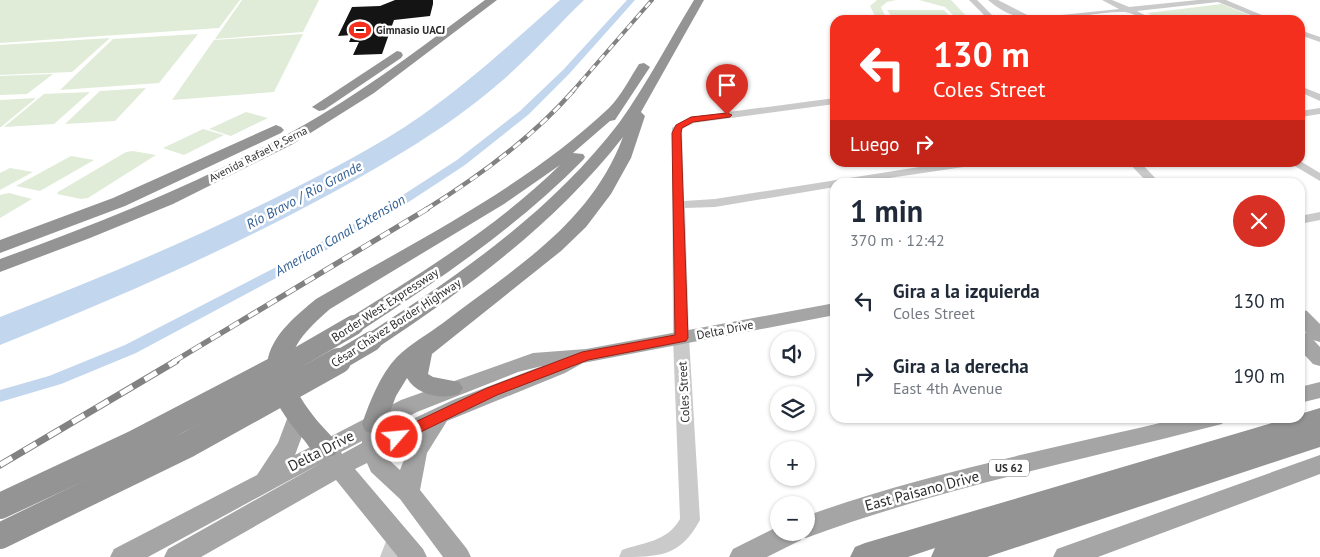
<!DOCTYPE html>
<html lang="es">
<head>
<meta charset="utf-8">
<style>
  body { margin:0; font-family:"PT Sans",sans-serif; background:#f6f6f7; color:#1f2937; height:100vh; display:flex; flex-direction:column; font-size:19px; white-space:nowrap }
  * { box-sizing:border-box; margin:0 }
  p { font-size:16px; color:#747a83 }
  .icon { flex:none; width:28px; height:28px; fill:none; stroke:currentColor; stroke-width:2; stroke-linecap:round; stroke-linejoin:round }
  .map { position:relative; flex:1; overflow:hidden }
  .details { position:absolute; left:830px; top:178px; width:475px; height:245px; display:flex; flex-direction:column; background:#fff; border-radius:15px; box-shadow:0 1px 4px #0004 }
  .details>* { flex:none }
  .top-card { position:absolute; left:830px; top:15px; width:475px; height:152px; border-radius:15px; box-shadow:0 1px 4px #0004; background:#f52f1e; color:#fff; overflow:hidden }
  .controls { position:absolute; left:770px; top:331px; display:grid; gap:10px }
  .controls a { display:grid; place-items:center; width:45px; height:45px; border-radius:50%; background:#fff; box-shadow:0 1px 4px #0004; font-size:25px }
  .pin { position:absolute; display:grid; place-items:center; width:42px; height:42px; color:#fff; margin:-51px -21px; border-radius:50% 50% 50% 0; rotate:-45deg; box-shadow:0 0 5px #0007 }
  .pin .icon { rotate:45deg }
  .me { position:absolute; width:55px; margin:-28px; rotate:63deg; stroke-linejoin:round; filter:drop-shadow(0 0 4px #0008) }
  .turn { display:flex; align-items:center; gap:18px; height:105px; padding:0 20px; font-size:22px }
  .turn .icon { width:65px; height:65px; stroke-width:2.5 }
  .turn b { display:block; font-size:35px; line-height:42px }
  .then { display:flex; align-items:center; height:48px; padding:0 20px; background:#0003; gap:10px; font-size:19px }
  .round { display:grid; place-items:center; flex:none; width:52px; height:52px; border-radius:26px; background:#f6f6f7 }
  .overview { display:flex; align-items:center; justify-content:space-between; height:85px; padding:0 20px }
  h1 { font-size:30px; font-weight:700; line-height:38px }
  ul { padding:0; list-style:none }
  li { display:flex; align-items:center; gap:15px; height:75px; padding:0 20px }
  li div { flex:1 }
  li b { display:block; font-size:19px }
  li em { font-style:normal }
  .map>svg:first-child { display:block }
  .green { fill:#e0ecd8 }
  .water { fill:#c2d6ee }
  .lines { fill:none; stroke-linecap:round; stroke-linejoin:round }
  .canal { fill:#c2d6ee; fill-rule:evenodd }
  .building { fill:#141414 }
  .minor { fill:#cacaca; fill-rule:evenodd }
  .major { fill:#a5a5a5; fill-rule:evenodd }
  .highway { fill:#949494; fill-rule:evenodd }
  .rail-far3-casing { stroke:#828282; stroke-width:4 }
  .rail-far2-casing { stroke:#828282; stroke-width:4.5 }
  .rail-far1-casing { stroke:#828282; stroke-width:5.5 }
  .rail-casing { stroke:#828282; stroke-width:7 }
  .rail-far3 { stroke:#fff; stroke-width:2.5; stroke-dasharray:7; stroke-linecap:butt }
  .rail-far2 { stroke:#fff; stroke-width:3; stroke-dasharray:9; stroke-linecap:butt }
  .rail-far1 { stroke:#fff; stroke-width:4; stroke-dasharray:11; stroke-linecap:butt }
  .rail { stroke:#fff; stroke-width:5; stroke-dasharray:14; stroke-linecap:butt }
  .highway-bridge-far1 { stroke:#949494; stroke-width:20 }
  .highway-bridge { stroke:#949494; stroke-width:26 }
  .route { fill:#f52f1e; stroke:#9f1f14 }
  .labels { text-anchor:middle; stroke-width:5; stroke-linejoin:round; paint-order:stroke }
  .far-poi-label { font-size:11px; font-weight:bold; fill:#2d2d2d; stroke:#fff; text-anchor:start }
  .far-street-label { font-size:11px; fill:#2d2d2d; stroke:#fff }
  .shield { fill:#fff; stroke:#6c6c6c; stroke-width:1 }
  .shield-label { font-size:11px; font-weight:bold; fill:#2d2d2d }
  .street-label { font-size:12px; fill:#2d2d2d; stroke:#fff }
  .water-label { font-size:14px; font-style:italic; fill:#346095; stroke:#fff }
  .near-street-label { font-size:15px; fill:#2d2d2d; stroke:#fff }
</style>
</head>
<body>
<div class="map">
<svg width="1320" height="557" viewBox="0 0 1320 557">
  <rect width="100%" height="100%" fill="#fff"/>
  <!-- green -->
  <g class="green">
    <polygon points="0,0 240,0 219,28 0,43"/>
    <polygon points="242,0 319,0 303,32 215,39"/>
    <polygon points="877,0 896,0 887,2 881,7 887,20 877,20 870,6"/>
    <polygon points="919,0 951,0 970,20 958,20 945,7"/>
    <polygon points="1222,4 1261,20 1163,20 1147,13"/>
    <polygon points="887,10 944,10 953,20 894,20"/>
    <polygon points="198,34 159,83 60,90 113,39"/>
    <polygon points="303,34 274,92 172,100 214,40"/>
    <polygon points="110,38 72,72 0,75 0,45"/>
    <polygon points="53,74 27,94 0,95 0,76"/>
    <polygon points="146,88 115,121 65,124 100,91"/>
    <polygon points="90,92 54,124 4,127 44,94"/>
    <polygon points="36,98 1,127 0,127 0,100"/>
    <polygon points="246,112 268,118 231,136 209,129"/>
    <polygon points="203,129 224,135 184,155 163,148"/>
    <polygon points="133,151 156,155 88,198 81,199 57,194 58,192 126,152"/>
    <polygon points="71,156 94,160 40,191 16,186"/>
    <polygon points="10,168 33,172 0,190 0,173"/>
    <polygon points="9,193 32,199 0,218 0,195"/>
  </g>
  <!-- water -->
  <path class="water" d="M560,0h24c-29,28 -56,59 -87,85 -50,43 -109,77 -167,109 -107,58 -218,106 -330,151v-28c96,-37 191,-77 283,-123 47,-24 95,-48 138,-78 50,-35 94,-76 139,-116z"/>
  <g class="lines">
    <!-- canal -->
    <polygon class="canal" points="627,0 635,0 569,74 528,115 465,165 398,209 293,269 136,353 61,384 0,402 0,390 49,376 125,345 284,263 389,204 457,160 520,111 563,70"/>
  </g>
  <!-- building -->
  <polygon class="building" points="395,0 433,0 433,4 430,16 394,20 382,54 353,55 359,42 349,42 352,35 338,36 352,7 380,6"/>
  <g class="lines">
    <!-- minor -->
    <g class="minor">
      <polygon points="969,0 977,0 997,20 989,20"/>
      <path d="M988,0h10l35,18 86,-9 -17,-9h10l17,7 69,-7h28l48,20h-11l-45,-18 -81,9 17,9c-12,0 -20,-7 -29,-8 -48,-1 -95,25 -137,-12z"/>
      <polygon points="1300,30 1320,37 1320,42 1300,35"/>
      <polygon points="1300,86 1320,94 1320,101 1300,92"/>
      <path d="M835,98v6l-141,19 -12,6 2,72 31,-2 236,-37h31l-5,3 -115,17h-27v5l-120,20 -30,1 4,130 11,182c-20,37 -41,37 -81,37l3,-7c22,-8 45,-8 58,-31l-7,-181 -1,-210 19,-11z"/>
      <polygon points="1320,108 1320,114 1300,117 1300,111"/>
      <polygon points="1300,161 1320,173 1320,181 1288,162"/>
      <polygon points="1128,162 1140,162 1159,182 1147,182"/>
      <polygon points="1320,212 1320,220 1300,224 1300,216"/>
      <polygon points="397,528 404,531 407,537 400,557 380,557 390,531"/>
    </g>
    <!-- major -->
    <g class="major">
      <path d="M835,303v12l-252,48 -18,10 -118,48 -20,32 -7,37 47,59 4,8h-28l-43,-58 -29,-27 -4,-9 -12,6 68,80 4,8h-29l-62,-77 -135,77h-37l4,-8 155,-87 -175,95h-38l4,-8 143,-74 21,-32 12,-32 8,-2 8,2 3,6 -14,38 106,-55 132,-47 53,-4zM542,366l-89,34 -72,34 -1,-3 37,-19 101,-40zM412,439l-12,31 -11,-10 -2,-8zM362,441v2l-20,11 -1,-2z"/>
      <polygon points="1300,309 1307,311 1320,324 1320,342 1313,340 1300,326"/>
      <polygon points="1300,331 1307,333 1320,347 1320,366 1313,364 1300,350"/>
      <polygon points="1320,382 1320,398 1300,403 1300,387"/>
      <path d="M1181,418h44l-3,6 -8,2c-136,35 -276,63 -408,112l-4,-1 -1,3 -34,17h-38l4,-8 46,-23v6h27v-16c122,-44 250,-68 375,-98z"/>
      <polygon points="1320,455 1320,474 1098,557 1053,557 1057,549"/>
    </g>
    <!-- highway -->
    <g class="highway">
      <path d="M485,0h12l-123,93 -81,51 -120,60 -83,34 -90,34v-13c110,-40 220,-84 321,-144 57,-34 110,-75 164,-115z"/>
      <path d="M694,0h10l-63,112 4,4 -14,42 -20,36 -25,33 -25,24 -129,103 -4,20 5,3 26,5 4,6 -4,6c-17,6 -43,1 -52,-16l-11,18 -13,35 -9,3 -9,-3 -3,-7c8,-23 18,-49 35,-67 13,-13 31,-23 46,-34 71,-55 147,-98 180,-186 -67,86 -153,149 -243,209l-8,3 -8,-3 -3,-5 3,-5c94,-60 187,-124 255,-213 28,-39 50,-82 75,-123z"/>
      <polygon points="397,51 401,52 403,55 401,58 324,110 319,111 312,107"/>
      <path d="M644,63l6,4 -35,53 -5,1 -37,32 10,1 2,3 -2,3c-66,67 -143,119 -221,170l-8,2 -8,-2 -3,-5 3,-5c75,-47 151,-93 214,-155l-56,39 -174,105c-44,38 -54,60 -15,109 8,10 18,18 24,30l-4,7c-6,2 -12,4 -18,0 -5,-3 -9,-10 -13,-15 -18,-21 -42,-52 -36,-82 6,-25 29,-43 48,-59 100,-58 208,-111 293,-191 12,-12 21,-30 30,-44z"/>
      <polygon points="276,125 281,127 284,130 281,133 125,206 0,253 0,240 113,198"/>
      <polygon points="1320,408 1320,447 987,557 931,557 935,548 908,557 850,557 855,547 865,543 1289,418 1300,418 1300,414"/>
    </g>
    <!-- rail-far3 casing -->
    <g class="rail-far3-casing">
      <polyline id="rail-far3" points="572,92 652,0"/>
    </g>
    <!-- rail-far2 casing -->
    <g class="rail-far2-casing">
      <path id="rail-far2" d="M425,210c53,-33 107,-72 148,-119"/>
    </g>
    <!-- rail-far1 casing -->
    <g class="rail-far1-casing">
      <polyline id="rail-far1" points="173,362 427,209"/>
    </g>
    <!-- rail casing -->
    <g class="rail-casing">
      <polyline id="rail" points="0,465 176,361"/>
    </g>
    <!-- rail-far3 -->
    <use href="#rail-far3" class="rail-far3"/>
    <!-- rail-far2 -->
    <use href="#rail-far2" class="rail-far2"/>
    <!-- rail-far1 -->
    <use href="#rail-far1" class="rail-far1"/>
    <!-- rail -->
    <use href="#rail" class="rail"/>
    <!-- highway-bridge-far1 -->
    <g class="highway-bridge-far1">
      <polyline points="290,362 354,325"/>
      <polyline points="336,362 372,341"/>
    </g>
    <!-- highway-bridge -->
    <g class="highway-bridge">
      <polyline points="0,506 135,443 292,361"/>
      <polyline points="0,536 189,444 338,361"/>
    </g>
  </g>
  <!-- route -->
  <polygon class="route" points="727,113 732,115 730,117 693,122 682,128 681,133 688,338 686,341 588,360 497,395 402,441 392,441 389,437 392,433 487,388 582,352 675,335 672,133 676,125 691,117"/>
  <!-- icons -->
  <defs>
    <g id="stadium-bare" transform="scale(1.725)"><path d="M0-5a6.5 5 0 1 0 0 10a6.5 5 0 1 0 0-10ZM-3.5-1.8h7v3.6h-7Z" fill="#f52f1e" stroke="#fff" stroke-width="2.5" paint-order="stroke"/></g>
  </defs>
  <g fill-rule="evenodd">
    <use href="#stadium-bare" x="360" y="30"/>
  </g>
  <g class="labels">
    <!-- far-poi labels -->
    <g class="far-poi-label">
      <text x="376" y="34">Gimnasio UACJ</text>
    </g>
    <!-- far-street labels -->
    <g class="far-street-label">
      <text transform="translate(258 154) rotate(-27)" y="4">Avenida Rafael P. Serna</text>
    </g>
    <!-- shield labels -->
    <rect class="shield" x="989" y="459.5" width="40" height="17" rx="4"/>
    <g class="shield-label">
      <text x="1009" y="472">US 62</text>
    </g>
    <!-- street labels -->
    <g class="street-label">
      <text transform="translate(385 305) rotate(-33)" y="4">Border West Expressway</text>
      <text transform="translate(396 323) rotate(-33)" y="4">César Chávez Border Highway</text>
      <text transform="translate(725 330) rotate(-11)" y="4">Delta Drive</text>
      <text transform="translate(684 392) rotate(-93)" y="4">Coles Street</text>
    </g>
    <!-- water labels -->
    <g class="water-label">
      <text transform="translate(304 195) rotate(-28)" y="5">Río Bravo / Rio Grande</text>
      <text transform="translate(340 235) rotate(-30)" y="5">American Canal Extension</text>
    </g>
    <!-- near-street labels -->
    <g class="near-street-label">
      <text transform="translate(321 451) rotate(-27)" y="5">Delta Drive</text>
      <text transform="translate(922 491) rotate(-15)" y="5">East Paisano Drive</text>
    </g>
  </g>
</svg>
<div class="controls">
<a><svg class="icon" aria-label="sound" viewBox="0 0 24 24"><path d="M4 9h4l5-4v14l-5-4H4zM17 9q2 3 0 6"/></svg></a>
<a><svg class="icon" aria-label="layers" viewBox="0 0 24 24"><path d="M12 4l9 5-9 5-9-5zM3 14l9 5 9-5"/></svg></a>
<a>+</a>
<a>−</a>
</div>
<div class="pin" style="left:727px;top:115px;background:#d93025"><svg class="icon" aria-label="arrive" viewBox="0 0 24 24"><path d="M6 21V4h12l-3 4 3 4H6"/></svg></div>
<svg class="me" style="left:397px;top:437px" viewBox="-20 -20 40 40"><circle r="17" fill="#f52f1e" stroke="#fff" stroke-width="3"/><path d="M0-11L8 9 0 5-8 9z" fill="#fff"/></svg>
<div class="top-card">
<div class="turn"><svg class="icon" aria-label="left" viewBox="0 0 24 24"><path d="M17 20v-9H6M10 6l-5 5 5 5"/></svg><div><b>130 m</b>Coles Street</div></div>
<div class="then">Luego<svg class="icon" aria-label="right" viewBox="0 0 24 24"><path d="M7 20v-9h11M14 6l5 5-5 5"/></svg></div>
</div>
<section class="details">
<div class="overview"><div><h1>1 min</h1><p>370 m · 12:42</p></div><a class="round" style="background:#d93025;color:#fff"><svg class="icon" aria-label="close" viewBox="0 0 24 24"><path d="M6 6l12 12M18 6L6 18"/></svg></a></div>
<ul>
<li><svg class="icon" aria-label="left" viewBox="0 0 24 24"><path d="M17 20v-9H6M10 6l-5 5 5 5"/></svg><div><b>Gira a la izquierda</b><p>Coles Street</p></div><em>130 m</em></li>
<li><svg class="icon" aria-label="right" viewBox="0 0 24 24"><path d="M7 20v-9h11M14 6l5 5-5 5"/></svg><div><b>Gira a la derecha</b><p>East 4th Avenue</p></div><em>190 m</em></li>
</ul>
</section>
</div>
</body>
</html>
